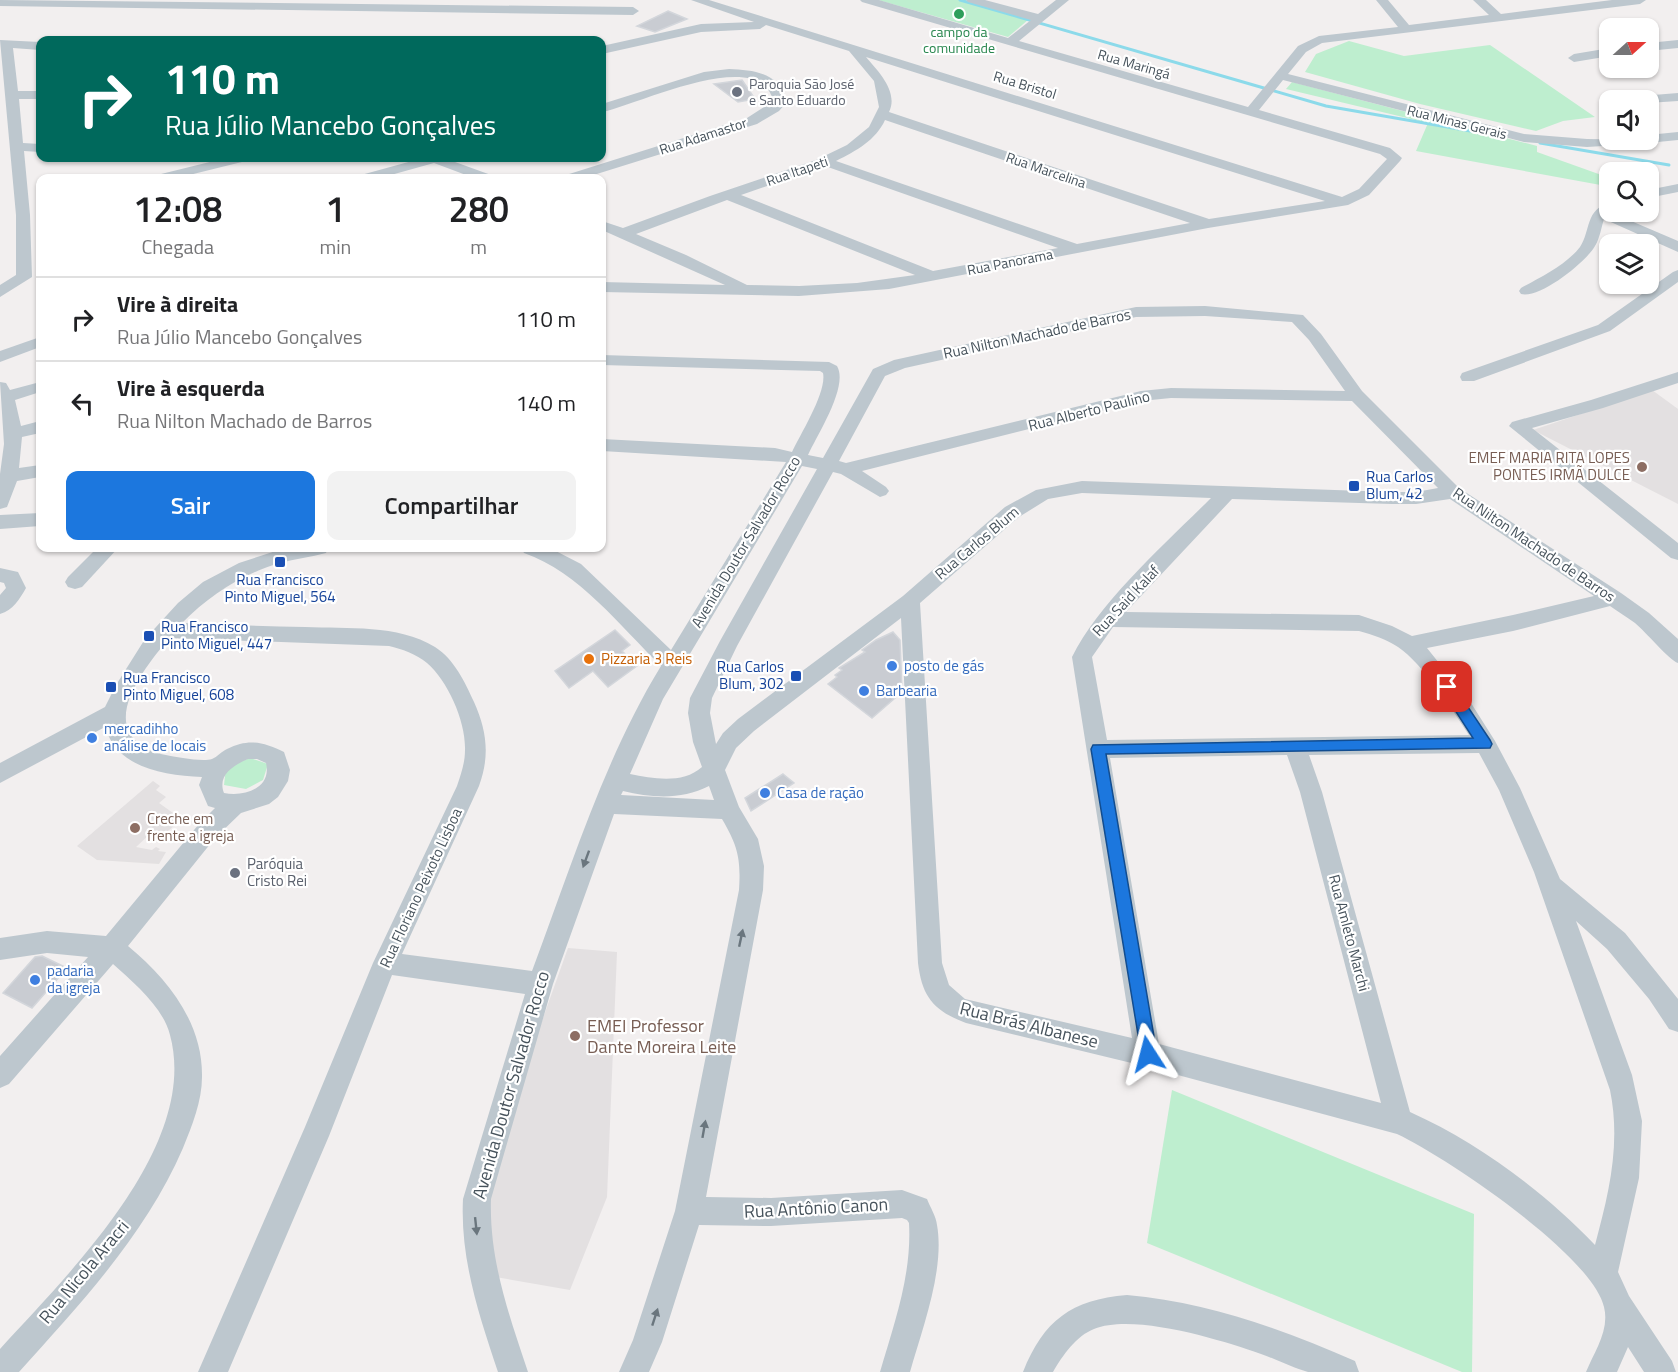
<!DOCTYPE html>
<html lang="pt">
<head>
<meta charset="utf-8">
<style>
  body { margin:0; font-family:"Titillium Web",sans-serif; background:#f2f2f2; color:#202124; height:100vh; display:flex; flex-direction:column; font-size:22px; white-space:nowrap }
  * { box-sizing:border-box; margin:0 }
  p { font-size:20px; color:#757577 }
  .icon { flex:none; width:33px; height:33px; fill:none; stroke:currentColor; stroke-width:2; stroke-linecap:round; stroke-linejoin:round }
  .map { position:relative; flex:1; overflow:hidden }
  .details { position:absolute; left:36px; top:174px; width:570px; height:378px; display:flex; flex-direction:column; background:#fff; border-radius:12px; box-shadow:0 2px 4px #0004 }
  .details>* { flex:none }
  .hud { position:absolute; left:36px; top:36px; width:570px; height:126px; border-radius:12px; box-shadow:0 2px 4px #0004; background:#00695c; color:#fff; overflow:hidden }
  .needle { width:39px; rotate:69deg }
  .fabs { position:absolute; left:1599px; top:18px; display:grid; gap:12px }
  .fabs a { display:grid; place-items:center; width:60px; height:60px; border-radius:12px; background:#fff; box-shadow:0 2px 4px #0004; font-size:30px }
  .pin { position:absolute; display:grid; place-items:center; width:51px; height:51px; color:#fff; margin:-26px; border-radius:12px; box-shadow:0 3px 9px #0006 }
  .me { position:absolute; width:66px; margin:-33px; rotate:351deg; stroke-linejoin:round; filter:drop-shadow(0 0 4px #0008) }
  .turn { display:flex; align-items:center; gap:21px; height:126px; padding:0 30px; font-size:27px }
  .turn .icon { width:78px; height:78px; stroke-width:2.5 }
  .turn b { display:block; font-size:42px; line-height:51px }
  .eta { display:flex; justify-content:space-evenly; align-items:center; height:102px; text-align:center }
  .eta b { font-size:36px; font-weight:600; line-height:42px }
  .cta { display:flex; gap:12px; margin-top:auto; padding:12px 30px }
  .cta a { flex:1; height:69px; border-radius:12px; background:#1c77de; color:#fff; font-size:24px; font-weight:600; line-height:69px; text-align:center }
  .cta a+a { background:#f2f2f2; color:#202124 }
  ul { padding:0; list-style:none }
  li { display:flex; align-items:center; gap:18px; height:84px; padding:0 30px; border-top:2px solid #e0e0e0 }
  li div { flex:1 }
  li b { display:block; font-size:22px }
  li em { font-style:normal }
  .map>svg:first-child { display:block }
  .education { fill:#e3e0e1 }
  .green { fill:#beeecf }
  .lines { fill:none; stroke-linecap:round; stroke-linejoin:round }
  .stream { stroke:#8cdaea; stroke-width:3 }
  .building { fill:#c9ccd2; stroke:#d3d6db; stroke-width:1.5 }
  .minor { fill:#bdc7ce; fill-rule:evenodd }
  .oneway { fill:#6a767e }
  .route { fill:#1c77de; stroke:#124d90; stroke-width:1.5 }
  .leisure-dot { fill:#2e9e5b; stroke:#fff; stroke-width:2 }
  .worship-dot { fill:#6b7280; stroke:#fff; stroke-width:2 }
  .education-dot { fill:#8d6e63; stroke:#fff; stroke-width:2 }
  .transit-dot { fill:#1a4fb4; stroke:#fff; stroke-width:2 }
  .food-dot { fill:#e8710a; stroke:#fff; stroke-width:2 }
  .shop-dot { fill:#3f7fe0; stroke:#fff; stroke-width:2 }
  .labels { text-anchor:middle; stroke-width:4.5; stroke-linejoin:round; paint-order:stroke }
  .far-leisure-label { font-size:14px; fill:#27864d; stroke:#fff }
  .far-street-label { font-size:14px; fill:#47535c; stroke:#fff }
  .far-worship-label { font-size:14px; fill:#5b616d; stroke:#fff; text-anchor:start }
  .street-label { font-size:15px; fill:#47535c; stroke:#fff }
  .education-label { font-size:15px; fill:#785e54; stroke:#fff; text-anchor:end }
  .transit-label { font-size:15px; fill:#164399; stroke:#fff; text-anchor:start }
  .food-label { font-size:15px; fill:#c56008; stroke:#fff; text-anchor:start }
  .shop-label { font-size:15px; fill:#366cbe; stroke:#fff; text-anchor:start }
  .worship-label { font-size:15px; fill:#5b616d; stroke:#fff; text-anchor:start }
  .near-street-label { font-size:18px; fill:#47535c; stroke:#fff }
  .near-education-label { font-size:18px; fill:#785e54; stroke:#fff; text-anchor:start }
</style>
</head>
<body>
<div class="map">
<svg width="1678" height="1372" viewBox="0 0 1678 1372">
  <rect width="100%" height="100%" fill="#f2efef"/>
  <!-- education -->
  <g class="education">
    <polygon points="1652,390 1678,409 1678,504 1533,430"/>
    <polygon points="153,781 160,786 156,790 166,797 159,803 173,813 169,816 178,822 159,839 151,833 136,847 152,850 156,847 160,849 158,851 166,852 159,864 97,860 77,846"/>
    <polygon points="568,948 617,952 607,1197 570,1290 490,1276 489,1217 495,1161 507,1119"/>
  </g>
  <!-- green -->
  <g class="green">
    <polygon points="878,0 960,0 1029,19 1008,37"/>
    <polygon points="1349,41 1404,56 1490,45 1595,117 1563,121 1536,131 1420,104 1305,72 1316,54"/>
    <polygon points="1292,82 1537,146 1537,152 1607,177 1606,186 1416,151 1428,123 1286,89"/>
    <polygon points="250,758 268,764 263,780 246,789 224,785 226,767"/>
    <polygon points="1172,1090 1474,1214 1472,1372 1462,1372 1147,1243"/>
  </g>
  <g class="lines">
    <!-- stream -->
    <g class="stream">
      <polyline points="960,0 1326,106 1505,137"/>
      <polyline points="1540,143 1669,165"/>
    </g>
  </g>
  <!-- building -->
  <g class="building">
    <polygon points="668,11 687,19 655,32 637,26"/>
    <polygon points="742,80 755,99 738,102 714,84"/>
    <polygon points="615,630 630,645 622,651 637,666 608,687 593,671 569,688 555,671"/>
    <polygon points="893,632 900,640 902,692 872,718 828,684 837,677 835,675 842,670 839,668 865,652 862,650 876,640"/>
    <polygon points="783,774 794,783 751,811 745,798"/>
    <polygon points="42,956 67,968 32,1008 3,993 35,957"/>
  </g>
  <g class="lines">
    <!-- minor -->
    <g class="minor">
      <polygon points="0,0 633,7 639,11 633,15 0,6"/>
      <path d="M691,0h18l633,197 17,-8 28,-30 -7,-5 -518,-152 -2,-2h19l129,38 23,-18 -63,-18 -2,-2h19l53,14 18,-14h13l-50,41 229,66 50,-61 21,-10 79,-9 -22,-27h12l21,25 80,-10 -16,-15h13l15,14 111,-14h34l-6,4 -318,39 -16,9 -18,22 236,60 63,5 61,1v-5l30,-3v8l-30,3 -6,-2 -6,3 -49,3 -63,-5 -241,-62 -24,30 131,38 12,10 -2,3 -31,34 -21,10 -140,23 -319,61 -90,7 -197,-4v-10l123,3 -123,-55v-9l21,7 87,-32 106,-36 31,-15 22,-18 10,-20 -5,-26 -25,-30 -83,-26 -6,4 -59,3 -99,22v-8l99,-22 53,-2zM866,57l459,144 -116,18 -320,-107c10,-20 -11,-41 -23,-55zM885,120l305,103 -113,21 -241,-83c20,-10 40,-21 49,-41zM825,166l233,82 -125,23 -192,-76zM727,200l188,75 -58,8 -58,3 -52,-1 -61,-30 -50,-21z"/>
      <polygon points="0,40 40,42 40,50 13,48 18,91 40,91 40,99 19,99 23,143 40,144 40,152 24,151 30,215 32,277 0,297 0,285 16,275 16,215"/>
      <polygon points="1678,40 1678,48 1648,51 1648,43"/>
      <polygon points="1610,48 1610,56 1574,62 1568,58 1574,54"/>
      <path d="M729,69c26,1 51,4 58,33l-8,9 -22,13 -173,54h-20l2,-3 181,-57 26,-17c-12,-57 -136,4 -171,11v-8l102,-32z"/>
      <polygon points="1678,93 1678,101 1648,103 1648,100 1634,100 1641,96"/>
      <polygon points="226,158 248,158 246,161 177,178 155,178 157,175"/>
      <polygon points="423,158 444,158 491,175 493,178 474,178 434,163 380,178 359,178 361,175"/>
      <polygon points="1678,184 1678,192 1648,198 1648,190"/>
      <path d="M1610,203v9l68,29v11l-74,-33c-3,9 -4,19 -9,27 -9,16 -55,53 -74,48l-2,-3 2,-3c20,-11 45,-23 59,-41 11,-17 5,-38 30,-44z"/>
      <polygon points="1678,270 1678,282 1610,331 1474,381 1462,381 1460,377 1462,373 1598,325 1673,272"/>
      <path d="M1205,306l98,9 18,19 41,57 97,97 162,105 28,20 29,26v24c-9,-3 -32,-31 -43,-40 -8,-6 -17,-11 -25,-17l-97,25 -86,17 44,55 24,38 25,47 40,91 65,54 53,66v33l-9,-3 -20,-30 -42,-50 -31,-28 56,154 10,46 -3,57 -21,94 11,24 43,65 4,11h-32l-16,-25 -11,25h-31c8,-20 24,-42 18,-65 -12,-52 -158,-150 -207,-173l-249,-67 -182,-44c-32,-12 -44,-26 -48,-60l-17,-345 -147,113 -18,17 -11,22 14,37 19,32 6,27 -1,24 -57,307 65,1 131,-8 25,9c3,8 9,17 10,26 8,45 -15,104 -27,147h-30c14,-48 32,-97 29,-149l-2,-3 -5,-2 -131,8 -72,-1 -37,117 -13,30h-30l14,-32 42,-129 64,-321c2,-31 -1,-44 -17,-71l-108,-5 -61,170 -62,215c-2,61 18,116 37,173h-30c-19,-57 -38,-113 -35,-173l62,-205 -133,-19 -63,161 -101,236h-30l107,-245 68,-164 84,-177c4,-12 8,-23 8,-36 1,-28 -17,-69 -38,-87 -11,-9 -25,-14 -38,-17l-220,-8c-19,24 -64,76 -32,104 8,7 18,11 29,13 10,2 36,7 46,4 5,-2 10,-8 15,-10 22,-11 36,-7 57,3l6,18 -2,11 -10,16 -9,7 -28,9 -26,25 -87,108c40,33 75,77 74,131 0,24 -10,49 -19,71 -37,86 -102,155 -164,224h-19v-23c69,-76 200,-203 170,-314 -7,-28 -36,-52 -57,-71l-104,120 -9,4v-32l88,-99 -41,-4 -47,7v-22l47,-7 59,5 93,-112 16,-16 -7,-2 -9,-21 3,-8c-38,-2 -84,-8 -97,-50l-105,56v-20l105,-56 11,-22 29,-46 33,-36 25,-21 36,-19 43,-14 46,-1 -2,5c-15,4 -31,6 -46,10 -38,11 -70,32 -98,60 41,2 82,3 123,4 43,2 92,-3 130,20 19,12 30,35 39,55 13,29 16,54 5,84l-77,168 130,17c38,-101 72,-212 129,-305 -41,-40 -82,-94 -137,-113l-3,-5h29l31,16 90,86 115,-188 -184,-11v-12l173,9 17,4c9,-19 35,-60 31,-79l-3,-2 -218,-6v-10l227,7 8,4c12,20 -20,69 -29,89l15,3 50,-89 21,-9 242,-53zM1205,316l87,6 17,18 36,51 -174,-3 -30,3 -295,72 -7,-2 46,-85 20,-8 231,-51zM1171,398l181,3 86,87 -22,4h-24l-310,-11 -46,9 -31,17 -102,89 -165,123 -15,14 -7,11 -6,-31 2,-15 25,-52 96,-174 8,2 39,23 6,-2 3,-4 -3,-4 -24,-16 279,-70zM802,466l15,3 -97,172 -30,57 -2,15 5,29 9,25c-19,17 -48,12 -72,7l33,-75zM1082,493l129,5c-44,44 -112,104 -139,159l60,381 -167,-39 -16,-14 -7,-22 -22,-360 99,-86 29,-18zM1232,499l160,5h24l34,-5 144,97 -81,19 -101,21 -20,-10 -33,-11 -233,-3zM1113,627l246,4c14,4 27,8 39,16 25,17 54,62 71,88l-362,5 -15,-83zM1479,753l20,37 35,82 76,218c11,54 -1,103 -15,155 -52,-54 -116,-102 -185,-133l-88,-320 -13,-37zM1287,755l13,37 81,311 -222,-59 -49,-286zM248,759h9l9,4c6,25 -21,34 -42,30 -7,-18 10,-28 24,-34zM709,786l5,14 -93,-5 2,-4c29,7 59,9 86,-5z"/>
      <polygon points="40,337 40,347 0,362 0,351"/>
      <polygon points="1678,372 1678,383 1603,408 1532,428 1678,543 1678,560 1671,558 1509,426 1512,422 1591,400"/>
      <polygon points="0,382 6,383 10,390 40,382 40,392 15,400 21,426 40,421 40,433 22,437 19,468 40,465 40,477 17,481 7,507 0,509 0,474 4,444"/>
      <polygon points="40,513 40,526 0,529 0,515"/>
      <polygon points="97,548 118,548 82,587 75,589 68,587 65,582 68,577"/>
      <path d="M0,568l18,4 8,16c-7,12 -13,22 -26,26v-19l6,-7 -2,-5 -4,-1z"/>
      <path d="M1127,1295c80,7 155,34 228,66l4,11c-16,0 -35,0 -51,0 -15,-4 -32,-13 -47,-18 -40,-14 -127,-41 -167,-25 -18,7 -31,26 -41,43h-30c21,-52 48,-72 104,-77z"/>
    </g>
  </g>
  <!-- one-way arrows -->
  <defs><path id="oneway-solid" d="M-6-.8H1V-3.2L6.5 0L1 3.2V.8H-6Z" transform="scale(1.5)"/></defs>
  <g class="oneway">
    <use href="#oneway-solid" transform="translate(586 859) rotate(110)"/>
    <use href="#oneway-solid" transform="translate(741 938) rotate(-78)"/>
    <use href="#oneway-solid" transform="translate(704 1129) rotate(-80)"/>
    <use href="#oneway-solid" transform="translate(476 1226) rotate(84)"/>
    <use href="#oneway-solid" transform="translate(655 1317) rotate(-72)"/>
  </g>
  <!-- route -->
  <polygon class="route" points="1447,681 1452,683 1490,740 1492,744 1490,748 1106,754 1157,1054 1154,1059 1148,1062 1142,1059 1091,749 1093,745 1473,738 1440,687"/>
  <!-- markers -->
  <circle class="leisure-dot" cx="959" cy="14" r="6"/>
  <g class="worship-dot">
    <circle cx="737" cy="92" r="6"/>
    <circle cx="235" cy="873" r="6"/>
  </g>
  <g class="education-dot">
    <circle cx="1642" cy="467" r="6"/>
    <circle cx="135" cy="828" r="6"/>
    <circle cx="575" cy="1036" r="6"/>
  </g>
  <g class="transit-dot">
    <rect x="1348" y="480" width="12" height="12" rx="3"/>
    <rect x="274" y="556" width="12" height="12" rx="3"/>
    <rect x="143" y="630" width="12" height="12" rx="3"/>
    <rect x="790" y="670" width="12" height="12" rx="3"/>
    <rect x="105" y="681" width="12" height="12" rx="3"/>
  </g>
  <circle class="food-dot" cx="589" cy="659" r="6"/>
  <g class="shop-dot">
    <circle cx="892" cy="666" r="6"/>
    <circle cx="864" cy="691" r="6"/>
    <circle cx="92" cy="738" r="6"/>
    <circle cx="765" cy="793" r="6"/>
    <circle cx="35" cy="980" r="6"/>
  </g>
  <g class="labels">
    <!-- far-leisure labels -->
    <g class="far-leisure-label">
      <text x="959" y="37">campo da<tspan x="959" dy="16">comunidade</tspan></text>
    </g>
    <!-- far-street labels -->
    <g class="far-street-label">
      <text transform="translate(1134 64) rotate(16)" y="5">Rua Maringá</text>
      <text transform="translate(1025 85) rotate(17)" y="5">Rua Bristol</text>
      <text transform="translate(1457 122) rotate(14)" y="5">Rua Minas Gerais</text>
      <text transform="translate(703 136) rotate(-18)" y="5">Rua Adamastor</text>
      <text transform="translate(1046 170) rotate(19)" y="5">Rua Marcelina</text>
      <text transform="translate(797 171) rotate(-19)" y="5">Rua Itapeti</text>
      <text transform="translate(1010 262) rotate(-11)" y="5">Rua Panorama</text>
    </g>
    <!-- far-worship labels -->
    <g class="far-worship-label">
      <text x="749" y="89">Paroquia São José<tspan x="749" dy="16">e Santo Eduardo</tspan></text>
    </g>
    <!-- street labels -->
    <g class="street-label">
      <text transform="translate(1037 334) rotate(-12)" y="5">Rua Nilton Machado de Barros</text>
      <text transform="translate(1089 411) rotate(-14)" y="5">Rua Alberto Paulino</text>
      <text transform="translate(746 542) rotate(-59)" y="5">Avenida Doutor Salvador Rocco</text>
      <text transform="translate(977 543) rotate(-40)" y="5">Rua Carlos Blum</text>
      <text transform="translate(1534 545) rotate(34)" y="5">Rua Nilton Machado de Barros</text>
      <text transform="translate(1126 601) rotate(-47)" y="5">Rua Said Kalaf</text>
      <text transform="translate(421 888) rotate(-65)" y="5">Rua Floriano Peixoto Lisboa</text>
      <text transform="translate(1349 933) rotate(75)" y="5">Rua Amleto Marchi</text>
    </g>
    <!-- education labels -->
    <g class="education-label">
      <text x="1630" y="463">EMEF MARIA RITA LOPES<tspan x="1630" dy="17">PONTES IRMÃ DULCE</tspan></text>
      <text x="147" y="824" text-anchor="start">Creche em<tspan x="147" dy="17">frente a igreja</tspan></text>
    </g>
    <!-- transit labels -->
    <g class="transit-label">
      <text x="1366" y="482">Rua Carlos<tspan x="1366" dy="17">Blum, 42</tspan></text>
      <text x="280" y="585" text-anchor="middle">Rua Francisco<tspan x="280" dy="17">Pinto Miguel, 564</tspan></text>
      <text x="161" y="632">Rua Francisco<tspan x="161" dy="17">Pinto Miguel, 447</tspan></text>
      <text x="784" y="672" text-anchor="end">Rua Carlos<tspan x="784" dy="17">Blum, 302</tspan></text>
      <text x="123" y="683">Rua Francisco<tspan x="123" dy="17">Pinto Miguel, 608</tspan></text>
    </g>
    <!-- food labels -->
    <g class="food-label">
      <text x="601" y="664">Pizzaria 3 Reis</text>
    </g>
    <!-- shop labels -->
    <g class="shop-label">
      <text x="904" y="671">posto de gás</text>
      <text x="876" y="696">Barbearia</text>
      <text x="104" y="734">mercadihho<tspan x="104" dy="17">análise de locais</tspan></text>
      <text x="777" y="798">Casa de ração</text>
      <text x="47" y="976">padaria<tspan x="47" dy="17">da igreja</tspan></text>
    </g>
    <!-- worship labels -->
    <g class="worship-label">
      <text x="247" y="869">Paróquia<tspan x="247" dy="17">Cristo Rei</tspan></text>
    </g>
    <!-- near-street labels -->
    <g class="near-street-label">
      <text transform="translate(1029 1025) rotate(14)" y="6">Rua Brás Albanese</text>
      <text transform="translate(511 1085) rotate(-74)" y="6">Avenida Doutor Salvador Rocco</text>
      <text transform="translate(816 1208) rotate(-3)" y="6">Rua Antônio Canon</text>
      <text transform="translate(84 1272) rotate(-50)" y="6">Rua Nicola Aracri</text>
    </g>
    <!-- near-education labels -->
    <g class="near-education-label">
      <text x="587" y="1032">EMEI Professor<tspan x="587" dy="21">Dante Moreira Leite</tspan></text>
    </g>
  </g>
</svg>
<div class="fabs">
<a><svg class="needle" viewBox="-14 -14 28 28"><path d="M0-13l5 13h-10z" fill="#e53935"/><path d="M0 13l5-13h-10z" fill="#757577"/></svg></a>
<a><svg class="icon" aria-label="sound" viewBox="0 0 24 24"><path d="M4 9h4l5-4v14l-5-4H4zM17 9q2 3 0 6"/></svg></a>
<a><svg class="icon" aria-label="search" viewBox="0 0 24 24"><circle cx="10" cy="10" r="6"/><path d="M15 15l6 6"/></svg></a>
<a><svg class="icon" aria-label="layers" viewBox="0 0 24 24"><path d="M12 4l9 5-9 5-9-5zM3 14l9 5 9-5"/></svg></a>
</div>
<div class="pin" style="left:1447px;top:687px;background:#d93025"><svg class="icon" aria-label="arrive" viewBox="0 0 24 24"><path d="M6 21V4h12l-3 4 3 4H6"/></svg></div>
<svg class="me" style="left:1148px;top:1054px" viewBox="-20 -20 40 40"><path d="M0-17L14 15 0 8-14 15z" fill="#1c77de" stroke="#fff" stroke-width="4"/></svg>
<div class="hud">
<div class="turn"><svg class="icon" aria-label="right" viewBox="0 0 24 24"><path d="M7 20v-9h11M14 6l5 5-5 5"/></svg><div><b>110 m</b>Rua Júlio Mancebo Gonçalves</div></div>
</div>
<section class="details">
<div class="eta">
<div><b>12:08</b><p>Chegada</p></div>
<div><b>1</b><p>min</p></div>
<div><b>280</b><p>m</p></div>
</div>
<ul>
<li><svg class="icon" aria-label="right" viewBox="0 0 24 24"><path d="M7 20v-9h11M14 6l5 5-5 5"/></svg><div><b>Vire à direita</b><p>Rua Júlio Mancebo Gonçalves</p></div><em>110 m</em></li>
<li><svg class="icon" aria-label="left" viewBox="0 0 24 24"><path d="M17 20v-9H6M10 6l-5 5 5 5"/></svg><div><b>Vire à esquerda</b><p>Rua Nilton Machado de Barros</p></div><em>140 m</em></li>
</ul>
<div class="cta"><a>Sair</a><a>Compartilhar</a></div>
</section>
</div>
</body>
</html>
